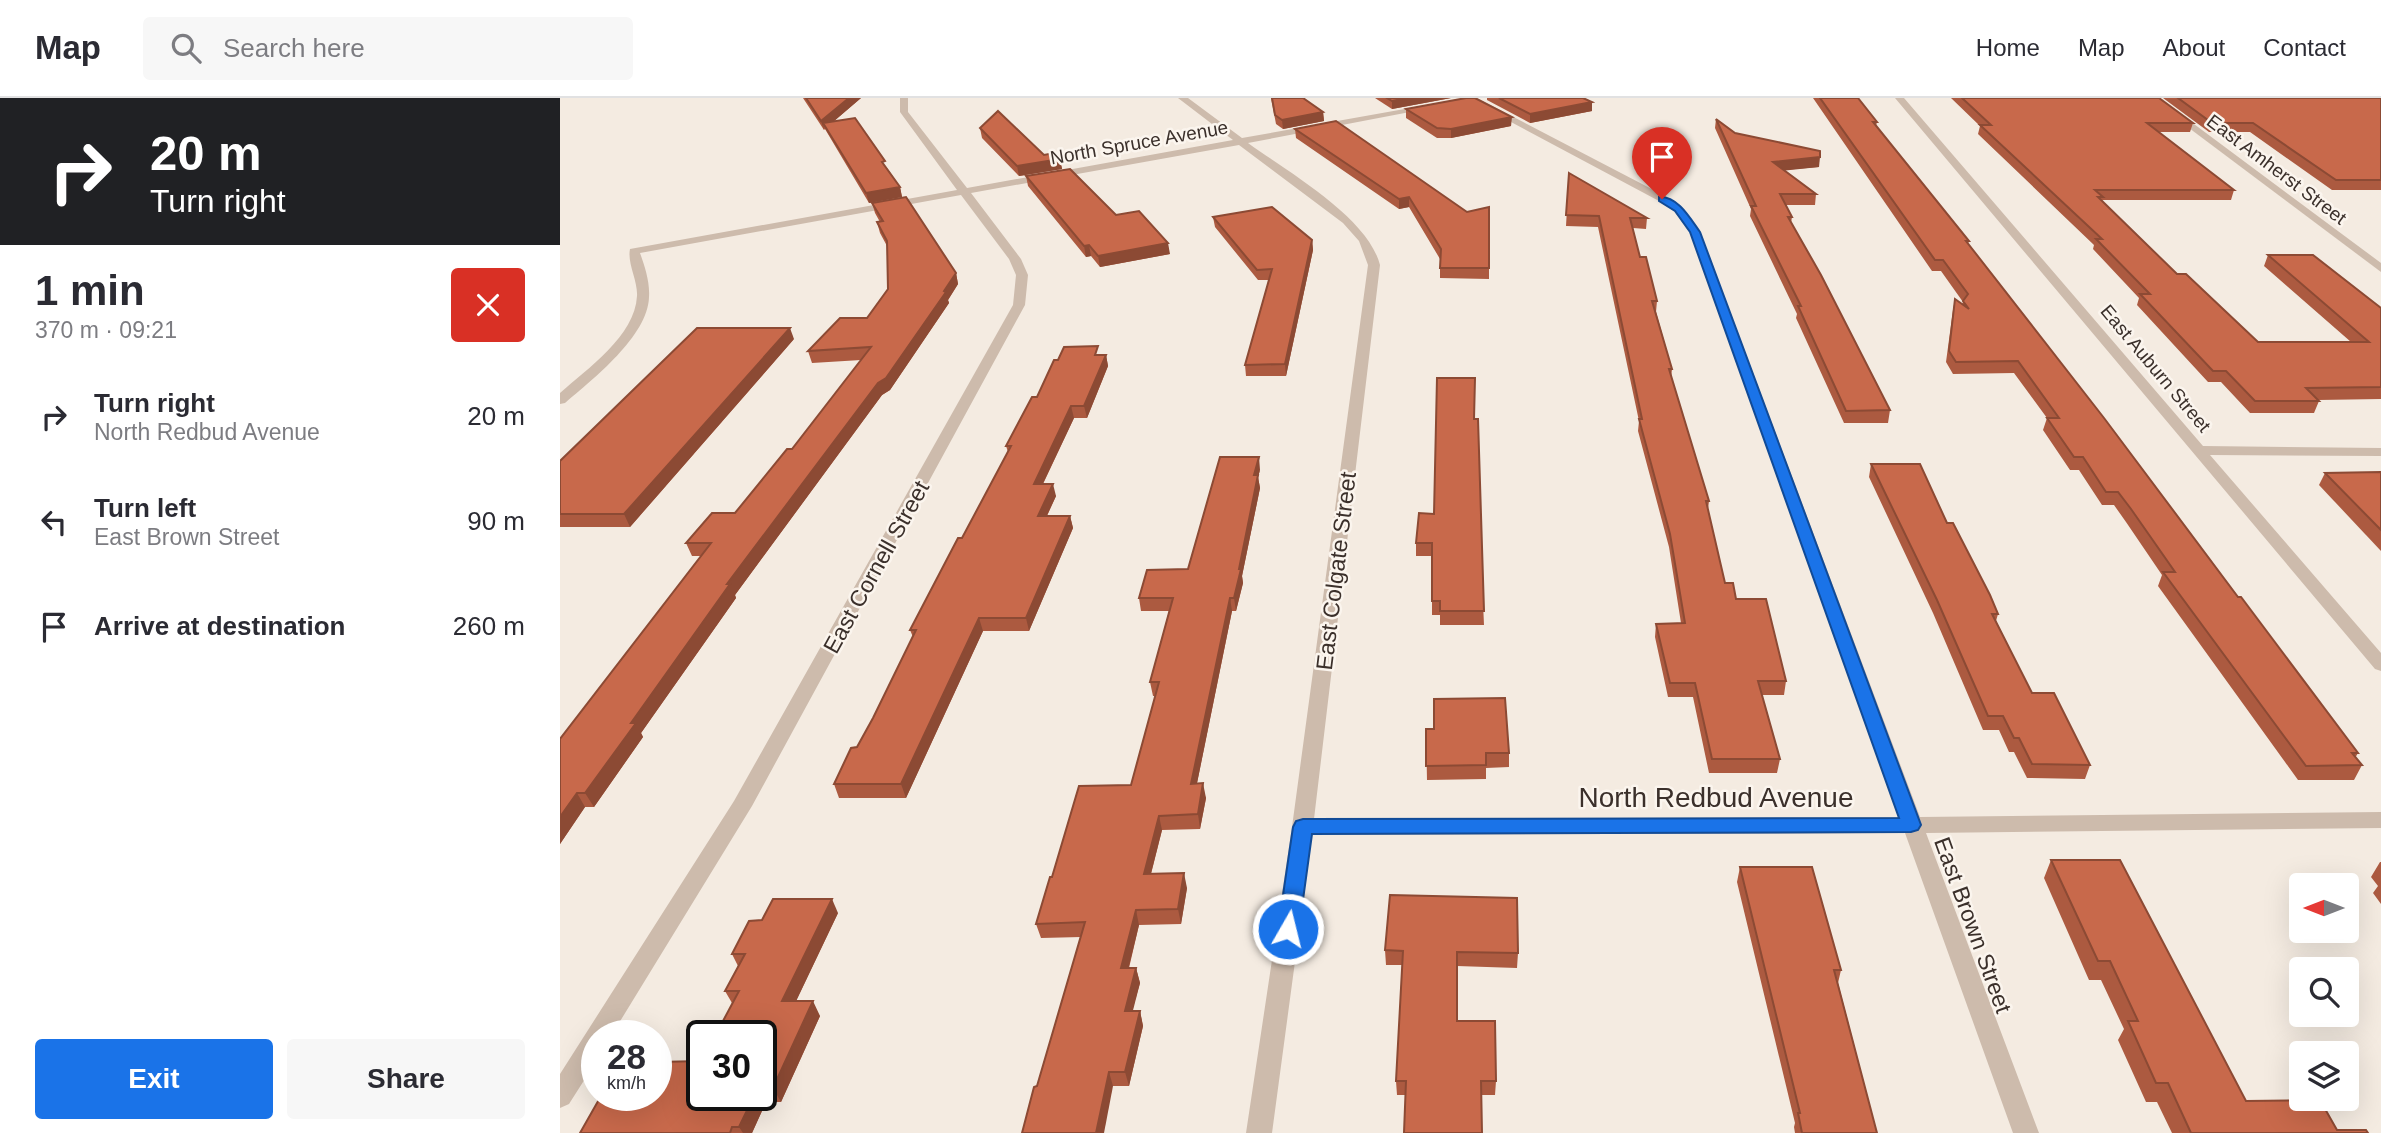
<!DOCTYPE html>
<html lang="en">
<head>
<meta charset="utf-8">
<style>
  body { margin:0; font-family:Arial,sans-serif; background:#f7f7f7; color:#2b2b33; height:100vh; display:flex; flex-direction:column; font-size:26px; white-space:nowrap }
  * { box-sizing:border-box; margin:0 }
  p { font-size:23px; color:#7c7c81 }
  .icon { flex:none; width:38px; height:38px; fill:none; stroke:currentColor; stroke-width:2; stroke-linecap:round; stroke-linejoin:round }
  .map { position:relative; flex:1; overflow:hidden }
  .panel { display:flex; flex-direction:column; background:#fff; width:560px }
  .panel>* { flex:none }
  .hud { background:#202124; color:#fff; overflow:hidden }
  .needle { width:46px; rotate:270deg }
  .controls { position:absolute; left:1729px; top:775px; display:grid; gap:14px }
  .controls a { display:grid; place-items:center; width:70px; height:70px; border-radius:7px; background:#fff; box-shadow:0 7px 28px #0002; font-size:35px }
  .speed { position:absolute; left:21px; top:922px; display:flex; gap:14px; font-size:35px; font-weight:700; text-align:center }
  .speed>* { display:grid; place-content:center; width:91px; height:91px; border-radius:50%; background:#fff; box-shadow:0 7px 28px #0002; line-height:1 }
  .speed small { font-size:18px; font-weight:400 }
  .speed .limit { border:4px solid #111; border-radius:10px; background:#fff; color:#111 }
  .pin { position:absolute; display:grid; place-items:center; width:60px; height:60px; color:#fff; margin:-72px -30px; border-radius:50% 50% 50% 0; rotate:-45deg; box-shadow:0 0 7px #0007 }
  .pin .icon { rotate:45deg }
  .me { position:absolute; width:77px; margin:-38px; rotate:8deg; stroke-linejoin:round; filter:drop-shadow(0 0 5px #0008) }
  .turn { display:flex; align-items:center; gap:24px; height:147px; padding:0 35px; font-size:32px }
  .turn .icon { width:91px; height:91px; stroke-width:2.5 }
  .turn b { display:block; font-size:49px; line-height:60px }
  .round { display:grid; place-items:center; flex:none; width:74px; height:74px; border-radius:7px; background:#f7f7f7 }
  .headline { display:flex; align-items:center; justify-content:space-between; height:119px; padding:0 35px }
  h1 { font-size:42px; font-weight:700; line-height:52px }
  .primary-button { display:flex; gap:14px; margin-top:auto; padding:14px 35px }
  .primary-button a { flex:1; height:80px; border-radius:7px; background:#1a73e8; color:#fff; font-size:28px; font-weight:700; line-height:80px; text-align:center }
  .primary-button a+a { background:#f7f7f7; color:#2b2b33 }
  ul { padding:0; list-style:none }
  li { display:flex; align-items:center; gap:21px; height:105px; padding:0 35px }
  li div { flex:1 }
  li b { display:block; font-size:26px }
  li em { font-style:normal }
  header { display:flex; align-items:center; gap:42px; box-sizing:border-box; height:98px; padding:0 35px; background:#fff; border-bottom:2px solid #e1e1e2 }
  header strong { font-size:33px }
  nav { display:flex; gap:38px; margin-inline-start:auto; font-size:24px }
  .search { width:490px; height:63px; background:#f7f7f7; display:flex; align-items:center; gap:18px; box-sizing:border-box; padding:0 24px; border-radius:7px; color:#7c7c81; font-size:26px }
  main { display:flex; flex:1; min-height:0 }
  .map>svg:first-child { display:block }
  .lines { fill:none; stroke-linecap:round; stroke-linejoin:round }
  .street { fill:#cdbbac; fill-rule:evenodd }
  .wall { fill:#ac5a40 }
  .shaded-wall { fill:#8c4a34 }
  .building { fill:#c8694b; stroke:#8c4a34; stroke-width:2 }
  .route { fill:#1a73e8; stroke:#114b97; stroke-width:2 }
  .labels { text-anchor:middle; stroke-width:5; stroke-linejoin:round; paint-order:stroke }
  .far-street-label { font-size:19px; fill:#3b302b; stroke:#fbf5ee }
  .street-label { font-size:23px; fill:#3b302b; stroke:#fbf5ee }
  .near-street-label { font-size:28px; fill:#3b302b; stroke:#fbf5ee }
</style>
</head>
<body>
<header>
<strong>Map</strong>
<div class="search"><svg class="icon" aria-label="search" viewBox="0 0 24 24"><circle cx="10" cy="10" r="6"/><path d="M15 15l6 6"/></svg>Search here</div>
<nav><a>Home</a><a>Map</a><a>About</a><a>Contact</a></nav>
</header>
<main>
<section class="panel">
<div class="hud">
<div class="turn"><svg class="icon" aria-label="right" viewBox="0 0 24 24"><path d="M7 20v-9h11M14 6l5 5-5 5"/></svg><div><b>20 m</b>Turn right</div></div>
</div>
<div class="headline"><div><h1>1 min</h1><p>370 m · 09:21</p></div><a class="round" style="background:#d93025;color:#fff"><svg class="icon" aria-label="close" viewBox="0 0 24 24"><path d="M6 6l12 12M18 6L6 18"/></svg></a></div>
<ul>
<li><svg class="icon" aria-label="right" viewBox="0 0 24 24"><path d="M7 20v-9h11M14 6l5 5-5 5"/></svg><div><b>Turn right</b><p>North Redbud Avenue</p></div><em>20 m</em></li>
<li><svg class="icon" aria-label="left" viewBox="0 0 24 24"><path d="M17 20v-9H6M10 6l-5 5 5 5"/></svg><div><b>Turn left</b><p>East Brown Street</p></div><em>90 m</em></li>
<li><svg class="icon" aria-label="arrive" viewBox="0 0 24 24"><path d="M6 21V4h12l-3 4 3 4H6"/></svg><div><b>Arrive at destination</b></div><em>260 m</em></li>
</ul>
<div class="primary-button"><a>Exit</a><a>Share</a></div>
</section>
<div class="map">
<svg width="1821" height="1035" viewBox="0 0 1821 1035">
  <rect width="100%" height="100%" fill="#f4ebe1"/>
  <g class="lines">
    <!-- street -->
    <g class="street">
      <path d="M340,0h8v14l59,76 266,-48 -55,-42h10l54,40 185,-33 4,3 -183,35c40,29 120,74 132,122l-66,554 586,-2 -210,-585 -16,-21 -15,-10 -193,-103h11l190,99 15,10 18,25 220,585 461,-5v16l-455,5 113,300h-26l-108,-300 -593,2 -40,298h-26l46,-306 76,-562 -9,-24 -16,-18 -104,-78 -268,48 50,66 7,16 -3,30 -273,501 -141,230h-14v24l-28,44 -9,4v-34l174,-273 279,-496 3,-30 -7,-16 -48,-64 -321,58c5,14 10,29 9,44 -1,39 -56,82 -84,106l-5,1v-11c27,-24 75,-57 77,-97 1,-15 -10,-33 -7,-47l327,-59 -57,-78z"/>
      <polygon points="1335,0 1344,0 1643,348 1821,350 1821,358 1650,357 1821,555 1821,573 1815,571"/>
      <polygon points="1589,0 1599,0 1821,165 1821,174"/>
    </g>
  </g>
  <!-- wall -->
  <g class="wall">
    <polygon points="243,0 301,0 274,23 327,70 340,89 342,99 309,105 265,31 264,32"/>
    <polygon points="711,0 743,0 763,14 764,23 723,31 716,26"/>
    <polygon points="815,0 891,0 832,11"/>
    <polygon points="927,0 1023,0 1032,13 970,25 927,2"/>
    <polygon points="1253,0 1298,0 1317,24 1316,28 1409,143 1408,146 1798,655 1795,660 1802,667 1794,682 1738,682 1598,488 1602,477 1566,424 1554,407 1542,407 1519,372 1510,372 1483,332 1487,320 1454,275 1393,276 1386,264 1393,212 1395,201 1402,206 1403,204 1381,173 1372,173"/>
    <polygon points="1391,0 1599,0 1633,25 1630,34 1599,34 1674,92 1671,102 1542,102 1542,103 1617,176 1698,244 1791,244 1704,168 1708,157 1821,210 1821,301 1758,302 1759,303 1754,315 1690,315 1661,284 1648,284 1577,207 1579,200 1533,151 1534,147 1418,36 1420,28"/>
    <polygon points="1603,0 1821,0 1821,92 1772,92 1690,34 1649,34"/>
    <polygon points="846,11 951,28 891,40 877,40 846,20"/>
    <polygon points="1156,21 1175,35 1259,69 1224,72 1256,96 1255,107 1226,107 1232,119 1231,125 1330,312 1328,325 1284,325 1236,220 1237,216 1190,118 1191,111 1155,30"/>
    <polygon points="420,30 484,57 500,61 502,71 459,78 422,40"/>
    <polygon points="735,31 907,114 929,109 929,181 880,180 880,161 849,109 839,111 736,40"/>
    <polygon points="1009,75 1087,120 1086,131 1073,130 1080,159 1097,203 1096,214 1112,271 1111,280 1149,403 1148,411 1165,485 1176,501 1226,583 1224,597 1202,597 1220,661 1217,675 1149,675 1133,599 1108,599 1095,539 1096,526 1121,525 1109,449 1078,333 1079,323 1038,129 1006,128"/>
    <polygon points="466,78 556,117 610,156 540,169 531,158 526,159 468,88"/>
    <polygon points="312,105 396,175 398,186 388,202 389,205 330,292 322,297 175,497 176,500 81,635 83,639 34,709 25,709 0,746 0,641 141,458 132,458 126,445 175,415 232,351 301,262 252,265 248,253 307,220 328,191 327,148 320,135 317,124 320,124 315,115"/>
    <polygon points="653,119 752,142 753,152 726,278 686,278 685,267 709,182 698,182 655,129"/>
    <polygon points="234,241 70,429 0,429 0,363"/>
    <polygon points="540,257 546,257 548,268 527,320 514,320 483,386 496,398 487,418 510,418 513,430 469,533 423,533 346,700 279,700 274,686 297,649 313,620 353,539 350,532 402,440 448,354 446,348 477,299 498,262"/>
    <polygon points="915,321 924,527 880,527 880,517 872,517 872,458 856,458 856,445 874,416"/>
    <polygon points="1311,366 1387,425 1438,516 1436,523 1472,595 1530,667 1525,681 1467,680 1454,654 1449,654 1439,632 1423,632 1373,515 1309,379"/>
    <polygon points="700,372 698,379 700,390 682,478 683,485 676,513 672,513 637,685 646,700 640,731 602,732 591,776 627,790 621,826 579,827 569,870 576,870 580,885 572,913 580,913 583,928 569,988 477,988 521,839 481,840 476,826 492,779 571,687 595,598 593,598 590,584 609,513 581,513 579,500 628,471"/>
    <polygon points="1821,374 1821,453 1759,387 1765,375"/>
    <polygon points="866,631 949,655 949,669 926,670 926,681 867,682"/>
    <polygon points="1491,762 1686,1003 1777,1032 1808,1035 1612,1035 1597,1004 1586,1004 1558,942 1564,931 1541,882 1529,882 1484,780"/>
    <polygon points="1820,764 1821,764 1821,806 1813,795 1818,788 1811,779"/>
    <polygon points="1180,769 1281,872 1278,885 1317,1035 1235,1035 1234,1029 1235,1025 1177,784"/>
    <polygon points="278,815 236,903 260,918 221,1004 206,1004 192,1035 20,1035 201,998 201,938 172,905 165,893 178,868 172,856 202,822"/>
    <polygon points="825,852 958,855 957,870 897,868 897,923 936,983 935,997 837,997 836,983 842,867 826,867"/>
  </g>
  <!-- shaded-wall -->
  <g class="shaded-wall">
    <polygon points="289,0 301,0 266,30 263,25 264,32 261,23"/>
    <polygon points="847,0 891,0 832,11 832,3"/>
    <polygon points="1032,4 1032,13 970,25 970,16"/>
    <polygon points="763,14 764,23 723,31 722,22"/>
    <polygon points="952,19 951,28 891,40 891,31"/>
    <polygon points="1260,59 1259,69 1212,74 1213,64"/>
    <polygon points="500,61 502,71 459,78 457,68"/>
    <polygon points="340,89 342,99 309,105 306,95"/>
    <polygon points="849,99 849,109 839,111 839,101"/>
    <polygon points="752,142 753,152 726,278 725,266"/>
    <polygon points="608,145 610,156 540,169 538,158"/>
    <polygon points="529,147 531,158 526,159 524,148"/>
    <polygon points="396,175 398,186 388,202 389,205 330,292 322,297 175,497 176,500 81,635 83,639 34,709 25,695 71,625 167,486 384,193"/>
    <polygon points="230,230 234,241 70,429 64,416"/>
    <polygon points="546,257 548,268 527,320 524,308"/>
    <polygon points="511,308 514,320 477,398 474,386"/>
    <polygon points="699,359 700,372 698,379 700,390 682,478 683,485 676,513 674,500 694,377"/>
    <polygon points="493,386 496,398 481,430 478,418"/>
    <polygon points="510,418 513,430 469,533 466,520"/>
    <polygon points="670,500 672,513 634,700 631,686"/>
    <polygon points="419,520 423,533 346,700 341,686"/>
    <polygon points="643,685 646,700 640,731 638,716"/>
    <polygon points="17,695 25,709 0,746 0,719"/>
    <polygon points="599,718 602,732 587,791 584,776"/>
    <polygon points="624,775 627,790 621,826 618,811"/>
    <polygon points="272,801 278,815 229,918 222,903"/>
    <polygon points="576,812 579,827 565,884 561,870"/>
    <polygon points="576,870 580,885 569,928 565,913"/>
    <polygon points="253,903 260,918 221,1004 213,990"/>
    <polygon points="580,913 583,928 569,988 565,974"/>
    <polygon points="549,974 553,988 544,1035 536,1035"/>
    <polygon points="201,996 206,1004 192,1035 183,1035 179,1029 194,998 201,998"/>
  </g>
  <!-- building -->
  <g class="building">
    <polygon points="246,0 289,0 261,23"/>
    <polygon points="712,0 743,0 763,14 722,22 715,17"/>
    <polygon points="827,0 847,0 832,3"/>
    <polygon points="906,0 915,0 952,19 891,31 877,30 846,11"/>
    <polygon points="939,0 1023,0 1032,4 970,16"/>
    <polygon points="1260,0 1298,0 1317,24 1313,24 1409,143 1406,143 1544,320 1678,499 1681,499 1798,655 1792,655 1802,667 1746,668 1603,474 1615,474 1571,411 1558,394 1546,394 1523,359 1514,359 1487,320 1499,320 1458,263 1396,264 1389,253 1395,201 1409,211 1403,203 1408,196 1383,162 1375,162"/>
    <polygon points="1402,0 1599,0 1633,25 1587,25 1674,92 1535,92 1543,99 1538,99 1617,176 1626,176 1698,244 1809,244 1708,157 1753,157 1821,210 1821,289 1746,290 1759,303 1695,303 1666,273 1653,273 1580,196 1590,196 1536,141 1542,141 1420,27 1431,27"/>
    <polygon points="1618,0 1821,0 1821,82 1776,82 1693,25 1652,25"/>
    <polygon points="438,13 484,57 494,55 500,61 457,68 420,30"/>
    <polygon points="295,20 325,63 322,64 340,89 306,95 263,25"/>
    <polygon points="1156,21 1175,35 1260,53 1260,59 1213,64 1256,96 1220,96 1232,119 1228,119 1261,177 1330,312 1286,313 1238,208 1241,208 1191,108 1196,108"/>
    <polygon points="776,23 907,114 929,109 929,170 880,170 881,151 849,99 839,101 735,31"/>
    <polygon points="510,71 556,117 579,113 608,145 538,158 529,147 524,148 466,78"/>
    <polygon points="1009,75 1087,120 1070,120 1080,159 1086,159 1097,203 1092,203 1112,271 1109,271 1149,403 1146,403 1165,485 1173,485 1176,501 1206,501 1226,583 1198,583 1220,661 1152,661 1135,585 1110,585 1096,526 1125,525 1110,436 1079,321 1082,321 1039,118 1006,117"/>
    <polygon points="346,99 396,175 384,193 386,194 326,280 318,285 167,486 170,486 71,625 76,625 25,695 17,695 0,719 0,641 151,445 126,445 152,415 175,415 227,351 232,351 311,249 248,253 280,220 307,220 328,191 327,143 317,124 323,123 312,105"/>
    <polygon points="712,109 752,142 725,266 685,267 712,171 697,172 653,119"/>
    <polygon points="137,230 230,230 64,416 0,416 0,363"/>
    <polygon points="538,248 535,257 546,257 524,308 511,308 474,386 493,386 478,418 510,418 466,520 419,520 341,686 274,686 291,650 297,649 313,620 356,532 350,532 398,440 402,440 451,348 446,348 472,299 477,299 494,262 498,262 504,249"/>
    <polygon points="877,280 915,280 914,321 918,321 924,513 880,513 880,503 872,503 872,445 856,445 859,415 874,416"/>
    <polygon points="660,359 699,359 694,377 698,377 679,471 681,471 674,500 670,500 631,686 643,685 638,716 599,718 584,776 624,775 618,811 576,812 561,870 576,870 565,913 580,913 565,974 549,974 536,1035 462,1035 474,989 477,988 525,824 476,826 490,779 492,779 519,688 571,687 599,584 590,584 613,500 579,500 587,472 628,471"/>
    <polygon points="1311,366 1360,366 1387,425 1393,425 1430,497 1438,516 1432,516 1472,595 1494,595 1530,667 1472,666 1459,640 1454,640 1443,618 1428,618 1377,502"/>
    <polygon points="1821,374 1821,432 1765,375"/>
    <polygon points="945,600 949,655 926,655 926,667 866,668 866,631 874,631 874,601"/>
    <polygon points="1491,762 1560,762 1686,1003 1760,1002 1777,1032 1806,1032 1808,1035 1631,1035 1608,985 1596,985 1568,923 1578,923 1550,863 1538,863"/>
    <polygon points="1180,769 1252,769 1281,872 1274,872 1317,1035 1242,1035 1238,1015 1240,1015"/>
    <polygon points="830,797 957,800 958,855 897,854 897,923 935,923 936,983 921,983 922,1035 844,1035 846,983 836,983 843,853 825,852"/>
    <polygon points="213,801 272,801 222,903 253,903 213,990 201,990 201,938 155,938 179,893 165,893 185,856 172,856 189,823 202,822"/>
    <polygon points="142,963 142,998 194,998 179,1029 172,1029 170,1035 20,1035 41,998 96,998 96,964"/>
  </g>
  <!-- route -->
  <path class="route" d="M1099,99c19,-1 31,21 41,35l221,593 -3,5 -7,2 -599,2 -13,95 -3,6 -8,2 -7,-2 -3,-6 15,-102 3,-6 7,-2 596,-1 -209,-586 -15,-21 -16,-10z"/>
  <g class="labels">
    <!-- far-street labels -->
    <g class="far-street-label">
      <text transform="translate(579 44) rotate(-10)" y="7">North Spruce Avenue</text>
      <text transform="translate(1717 71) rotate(37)" y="7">East Amherst Street</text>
      <text transform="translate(1596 270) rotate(50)" y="7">East Auburn Street</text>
    </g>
    <!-- street labels -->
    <g class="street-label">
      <text transform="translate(316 469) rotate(-61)" y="8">East Cornell Street</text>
      <text transform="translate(776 473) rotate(-83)" y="8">East Colgate Street</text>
      <text transform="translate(1413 827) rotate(70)" y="8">East Brown Street</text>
    </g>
    <!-- near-street labels -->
    <g class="near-street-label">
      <text x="1156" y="709">North Redbud Avenue</text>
    </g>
  </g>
</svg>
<div class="controls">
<a><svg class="needle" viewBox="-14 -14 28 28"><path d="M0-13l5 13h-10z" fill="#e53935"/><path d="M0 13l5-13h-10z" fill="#7c7c81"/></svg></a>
<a><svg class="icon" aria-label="search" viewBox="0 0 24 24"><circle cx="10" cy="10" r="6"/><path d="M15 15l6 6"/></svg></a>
<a><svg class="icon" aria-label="layers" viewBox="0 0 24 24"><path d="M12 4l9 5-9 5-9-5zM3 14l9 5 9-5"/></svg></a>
</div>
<div class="speed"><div>28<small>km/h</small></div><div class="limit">30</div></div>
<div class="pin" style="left:1102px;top:101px;background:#d93025"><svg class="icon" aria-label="arrive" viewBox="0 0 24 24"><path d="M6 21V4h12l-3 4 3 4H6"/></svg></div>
<svg class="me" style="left:728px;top:831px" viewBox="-20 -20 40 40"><circle r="17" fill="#1a73e8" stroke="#fff" stroke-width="3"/><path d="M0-11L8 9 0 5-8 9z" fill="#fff"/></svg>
</div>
</main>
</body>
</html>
